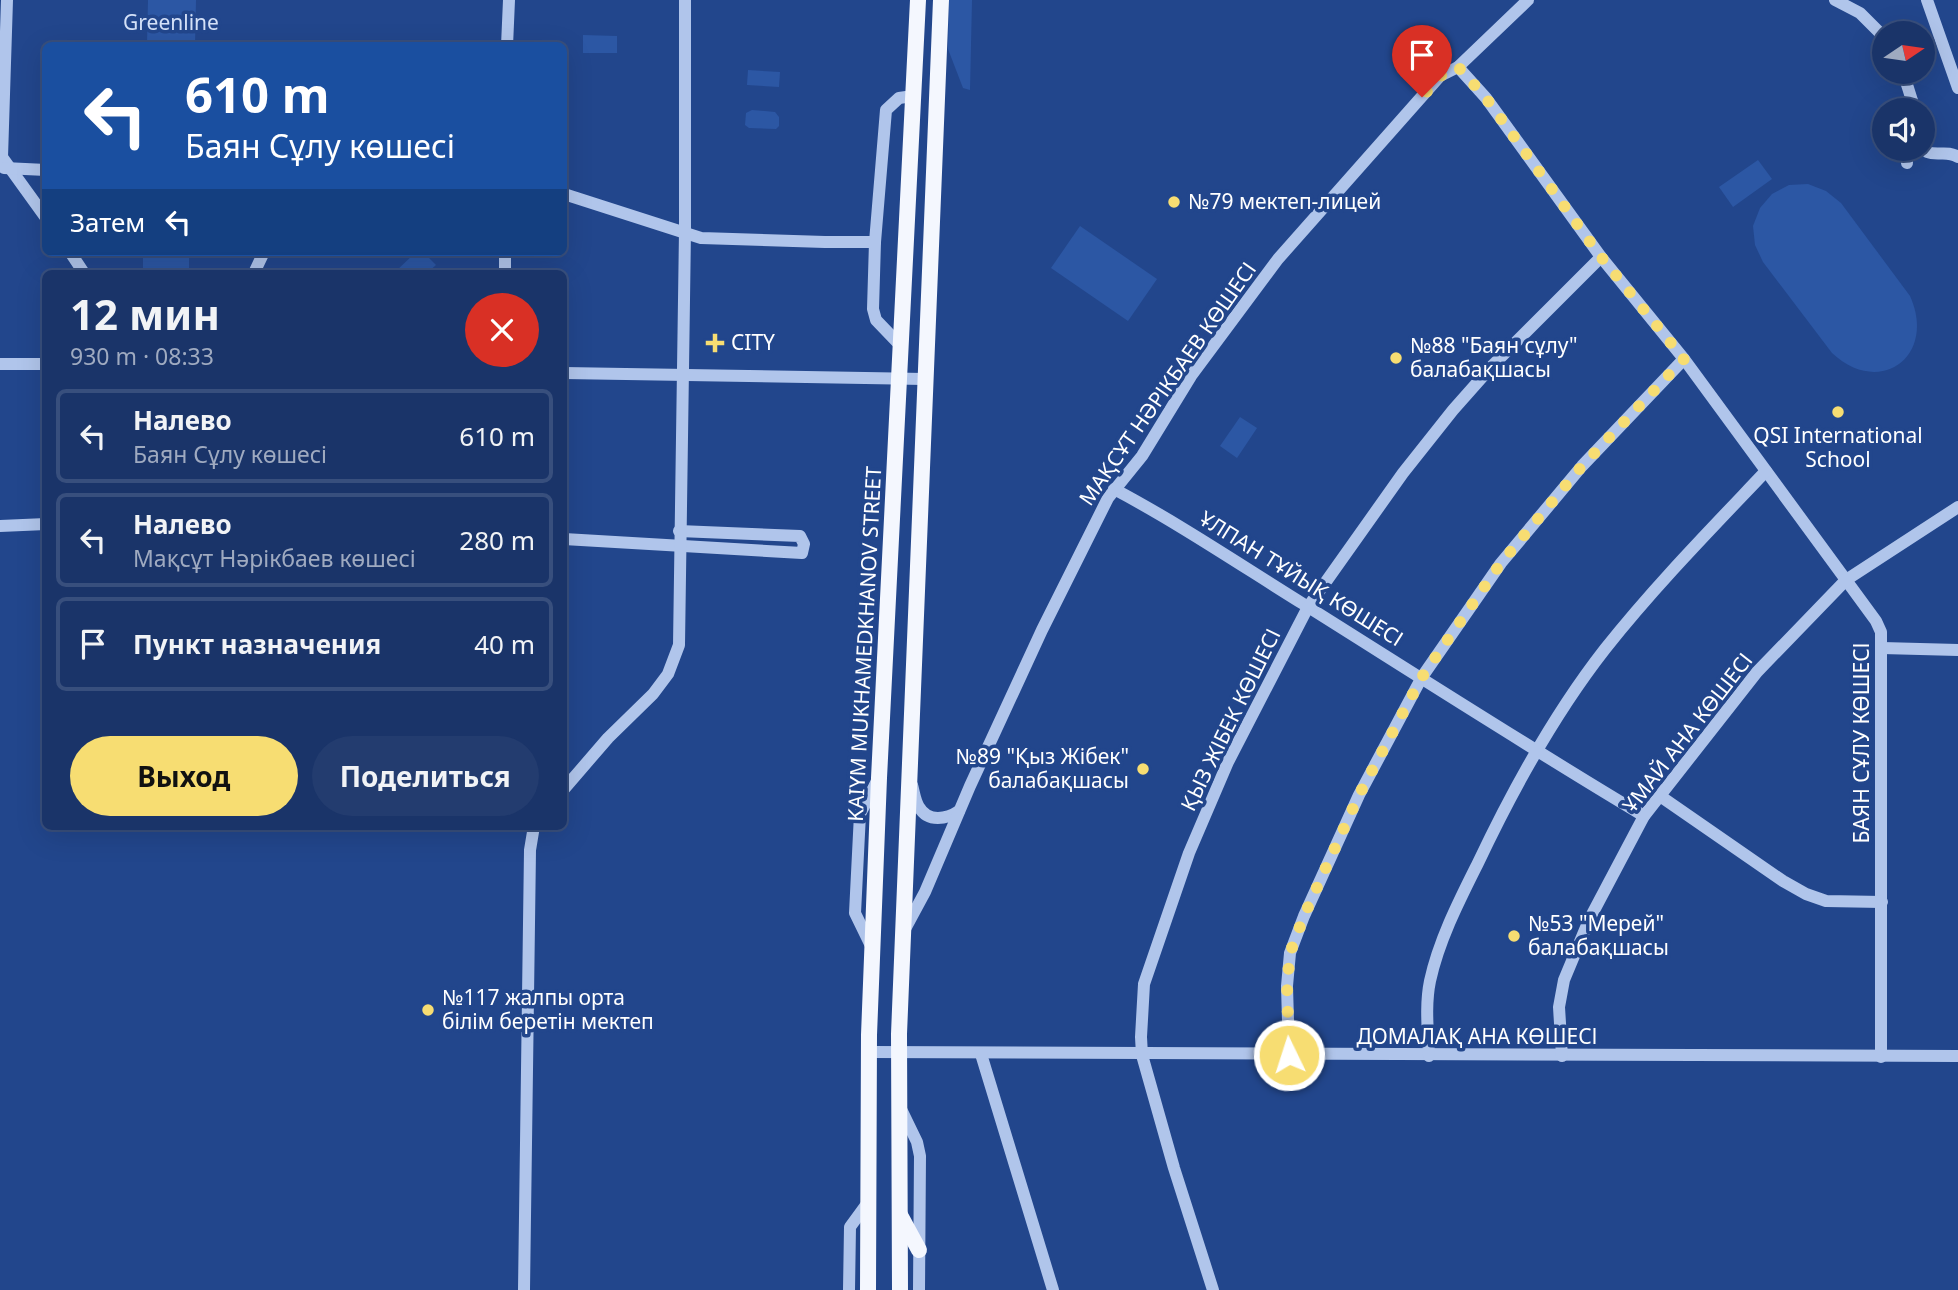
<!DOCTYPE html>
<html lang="ru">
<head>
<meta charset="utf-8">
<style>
  body { margin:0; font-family:"Noto Sans",sans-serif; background:#233c6f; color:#f1f3f6; height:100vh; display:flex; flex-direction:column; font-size:26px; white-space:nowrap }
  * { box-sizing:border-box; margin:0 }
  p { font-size:23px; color:#9faac0 }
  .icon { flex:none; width:38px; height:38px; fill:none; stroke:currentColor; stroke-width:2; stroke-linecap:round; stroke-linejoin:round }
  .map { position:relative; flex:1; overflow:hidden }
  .details { position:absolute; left:42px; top:270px; width:525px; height:560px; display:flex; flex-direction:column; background:#1a3469; border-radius:10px; box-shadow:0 7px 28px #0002,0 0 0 2px #384f7d }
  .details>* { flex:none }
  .hud { position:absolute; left:42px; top:42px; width:525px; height:214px; border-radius:10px; box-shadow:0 7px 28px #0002,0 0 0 2px #384f7d; background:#1a4fa0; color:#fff; overflow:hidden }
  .needle { width:46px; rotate:77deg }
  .tools { position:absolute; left:1872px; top:21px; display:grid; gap:14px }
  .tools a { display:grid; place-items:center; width:63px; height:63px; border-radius:50%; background:#1a3469; box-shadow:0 7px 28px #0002,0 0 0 2px #384f7d; font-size:35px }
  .pin { position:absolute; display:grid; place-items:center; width:60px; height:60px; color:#fff; margin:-72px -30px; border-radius:50% 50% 50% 0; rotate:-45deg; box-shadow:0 0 7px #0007 }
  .pin .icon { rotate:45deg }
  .me { position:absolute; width:77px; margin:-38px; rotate:356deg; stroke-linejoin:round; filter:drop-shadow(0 0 5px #0008) }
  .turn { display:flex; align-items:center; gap:24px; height:147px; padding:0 28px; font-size:32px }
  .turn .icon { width:91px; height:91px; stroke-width:2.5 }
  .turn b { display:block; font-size:49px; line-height:60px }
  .then { display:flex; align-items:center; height:66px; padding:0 28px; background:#0003; gap:14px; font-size:26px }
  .round { display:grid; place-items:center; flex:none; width:74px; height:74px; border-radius:37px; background:#233c6f }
  .overview { display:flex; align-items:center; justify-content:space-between; height:119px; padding:0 28px }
  h1 { font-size:42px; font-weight:700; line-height:52px }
  .primary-button { display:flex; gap:14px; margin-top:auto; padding:14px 28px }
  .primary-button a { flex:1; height:80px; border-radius:42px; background:#f7dd72; color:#111; font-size:28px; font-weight:700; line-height:80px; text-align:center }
  .primary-button a+a { background:#233c6f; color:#f1f3f6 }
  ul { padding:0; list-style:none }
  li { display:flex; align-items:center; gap:21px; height:94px; margin:0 14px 10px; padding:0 14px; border:4px solid #384f7d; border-radius:10px }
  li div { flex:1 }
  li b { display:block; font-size:26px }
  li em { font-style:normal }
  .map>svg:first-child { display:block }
  .green { fill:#2c57a4 }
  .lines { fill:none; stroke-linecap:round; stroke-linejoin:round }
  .minor { stroke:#b0c5eb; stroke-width:12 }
  .major { stroke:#f4f7fe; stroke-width:16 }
  .route { stroke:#f7dd72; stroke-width:12; stroke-dasharray:0 21.6 }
  .poi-dot { fill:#f7dd72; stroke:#22468c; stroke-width:2.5 }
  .labels { text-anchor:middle; stroke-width:7; stroke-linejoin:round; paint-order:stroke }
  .park-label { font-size:21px; fill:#d4e1f8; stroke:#22468c }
  .poi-label { font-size:21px; fill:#fff; stroke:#22468c; text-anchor:start }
  .street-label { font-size:21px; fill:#fff; stroke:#22468c }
</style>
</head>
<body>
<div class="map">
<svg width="1958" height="1290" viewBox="0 0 1958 1290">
  <rect width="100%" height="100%" fill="#22468c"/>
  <!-- green -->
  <g class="green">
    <polygon points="148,0 196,0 195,45 147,45"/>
    <polygon points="949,0 972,0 970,90 963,88 948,49"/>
    <polygon points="583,35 617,36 617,53 583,53"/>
    <polygon points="748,70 780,72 779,87 747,85"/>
    <polygon points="752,110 775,112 779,117 779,126 776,129 749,128 745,125 746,113"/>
    <polygon points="1758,160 1772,179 1733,207 1719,187"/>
    <path d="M1808,184l18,7 15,12 69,93c27,60 -30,102 -78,57l-69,-91 -8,-17 -2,-19 7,-18 12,-14 17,-9z"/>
    <polygon points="1080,226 1157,279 1128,321 1051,268"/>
    <rect x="143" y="252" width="46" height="21"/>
    <polygon points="416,252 423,252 436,265 427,273 394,273"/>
    <polygon points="1240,417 1257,428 1237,458 1220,446"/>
  </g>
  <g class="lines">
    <!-- minor -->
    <g class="minor">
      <polyline points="7,0 2,157 46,218"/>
      <polyline points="1835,0 1860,13 1885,38"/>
      <polyline points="1927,0 1958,88"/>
      <polyline points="507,46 509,0"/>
      <polyline points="1458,67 1486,98 1601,257 1684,359 1846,580 1876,621 1881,632 1881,1057"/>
      <polyline points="1903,72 1915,110"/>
      <path d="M1923,142l4,10c10,4 21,-2 31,5"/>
      <polyline points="1906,149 1907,163"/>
      <polyline points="4,168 46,170"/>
      <polyline points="564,194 701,238 825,242 875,242"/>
      <polyline points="70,252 84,273"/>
      <polyline points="254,273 264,252"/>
      <polyline points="505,273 505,252"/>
      <polyline points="900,345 876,320 873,309 875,242 886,110 899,98 913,96"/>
      <polyline points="0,364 46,364"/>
      <polyline points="564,373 924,379"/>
      <path d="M1114,489c66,35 128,77 191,116 113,71 225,143 339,211"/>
      <polyline points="0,526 46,524"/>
      <polyline points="564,539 802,553 804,544 800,536 679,531"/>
      <polyline points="1882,648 1958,650"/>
      <path d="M912,785c2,7 3,16 7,22 9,16 28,12 40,4"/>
      <polyline points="564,789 608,738 653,694 668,674 679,645 685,231 685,0"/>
      <polyline points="1660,796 1783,881 1806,894 1826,901 1882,902"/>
      <polyline points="904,931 925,892 970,786 1042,630 1108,498 1142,456 1191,376 1278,259 1440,76 1458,67 1528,0"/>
      <polyline points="872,948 855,913 860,814 877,781"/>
      <polyline points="870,1052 1958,1056"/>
      <polyline points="981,1054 1053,1290"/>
      <polyline points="1289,1055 1287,986 1290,953 1304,916 1359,795 1422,677 1501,563 1582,466 1684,359"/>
      <path d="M1429,1056c-1,-25 -4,-51 1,-75 9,-41 29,-80 48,-118 35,-74 77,-150 127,-214 50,-63 106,-120 161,-178"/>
      <polyline points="1562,1056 1559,1007 1564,980 1589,920 1644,816 1757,672 1846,580 1958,507"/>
      <polyline points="901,1109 917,1142 920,1156 919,1290"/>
      <polyline points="524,1290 530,850 534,826"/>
      <polyline points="849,1290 850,1227 869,1201"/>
      <polyline points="1213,1290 1174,1168 1142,1055 1141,1037 1144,984 1189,853 1228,762 1308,607 1403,473 1453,410 1492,366 1601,257"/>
    </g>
    <!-- major -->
    <g class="major">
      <polyline points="900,1215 919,1250"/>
      <polyline points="868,1290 869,1035 879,778 918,0"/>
      <polyline points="900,1290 899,1034 941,0"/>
    </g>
  </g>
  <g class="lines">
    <!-- route -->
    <polyline class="route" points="1289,1055 1287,986 1290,953 1304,916 1359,795 1422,677 1501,563 1582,466 1684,359 1601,257 1486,98 1458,67 1440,76 1422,97"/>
  </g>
  <!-- markers -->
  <g class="poi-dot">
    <circle cx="1174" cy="202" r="7"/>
    <path d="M711.5 332.5h7v7h7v7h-7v7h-7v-7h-7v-7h7z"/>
    <circle cx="1396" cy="358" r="7"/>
    <circle cx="1838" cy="412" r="7"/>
    <circle cx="1143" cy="769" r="7"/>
    <circle cx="1514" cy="936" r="7"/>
    <circle cx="428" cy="1010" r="7"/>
  </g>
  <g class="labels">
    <!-- park labels -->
    <g class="park-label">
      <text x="171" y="30">Greenline</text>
    </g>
    <!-- poi labels -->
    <g class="poi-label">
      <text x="1188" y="209">№79 мектеп-лицей</text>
      <text x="731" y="350">CITY</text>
      <text x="1410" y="353">№88 "Баян сұлу"<tspan x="1410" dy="24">балабақшасы</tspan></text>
      <text x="1838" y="443" text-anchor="middle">QSI International<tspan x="1838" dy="24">School</tspan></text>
      <text x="1129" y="764" text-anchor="end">№89 "Қыз Жібек"<tspan x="1129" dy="24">балабақшасы</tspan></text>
      <text x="1528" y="931">№53 "Мерей"<tspan x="1528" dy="24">балабақшасы</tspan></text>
      <text x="442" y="1005">№117 жалпы орта<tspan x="442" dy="24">білім беретін мектеп</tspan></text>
    </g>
    <!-- street labels -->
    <g class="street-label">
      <text transform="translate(1168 384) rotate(-55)" y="7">МАҚСҰТ НӘРІКБАЕВ КӨШЕСІ</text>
      <text transform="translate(1301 579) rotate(32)" y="7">ҰЛПАН ТҰЙЫҚ КӨШЕСІ</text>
      <text transform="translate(865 644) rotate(-87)" y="7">KAIYM MUKHAMEDKHANOV STREET</text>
      <text transform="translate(1231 720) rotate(-64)" y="7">ҚЫЗ ЖІБЕК КӨШЕСІ</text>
      <text transform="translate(1688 733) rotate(-52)" y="7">ҰМАЙ АНА КӨШЕСІ</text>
      <text transform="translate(1862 743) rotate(-90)" y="7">БАЯН СҰЛУ КӨШЕСІ</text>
      <text x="1477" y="1044">ДОМАЛАҚ АНА КӨШЕСІ</text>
    </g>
  </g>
</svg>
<div class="tools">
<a><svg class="needle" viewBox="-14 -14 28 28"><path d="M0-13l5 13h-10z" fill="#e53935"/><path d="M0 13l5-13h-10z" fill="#9faac0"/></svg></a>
<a><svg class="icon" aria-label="sound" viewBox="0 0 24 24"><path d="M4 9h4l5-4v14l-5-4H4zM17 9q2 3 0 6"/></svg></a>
</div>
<div class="pin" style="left:1422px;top:97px;background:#d93025"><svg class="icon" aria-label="arrive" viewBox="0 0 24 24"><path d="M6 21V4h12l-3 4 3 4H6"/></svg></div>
<svg class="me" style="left:1289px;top:1055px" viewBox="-20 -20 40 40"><circle r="17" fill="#f7dd72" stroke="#fff" stroke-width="3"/><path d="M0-11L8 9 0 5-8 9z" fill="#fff"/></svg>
<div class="hud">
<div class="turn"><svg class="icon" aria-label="left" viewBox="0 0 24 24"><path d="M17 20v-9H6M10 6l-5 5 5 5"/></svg><div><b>610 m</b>Баян Сұлу көшесі</div></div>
<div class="then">Затем<svg class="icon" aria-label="left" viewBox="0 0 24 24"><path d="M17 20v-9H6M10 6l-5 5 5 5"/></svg></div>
</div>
<section class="details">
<div class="overview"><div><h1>12 мин</h1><p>930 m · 08:33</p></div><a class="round" style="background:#d93025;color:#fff"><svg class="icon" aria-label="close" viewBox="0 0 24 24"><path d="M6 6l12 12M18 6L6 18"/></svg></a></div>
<ul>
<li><svg class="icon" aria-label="left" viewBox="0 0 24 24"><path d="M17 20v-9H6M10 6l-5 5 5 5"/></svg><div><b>Налево</b><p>Баян Сұлу көшесі</p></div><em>610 m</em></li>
<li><svg class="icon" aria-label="left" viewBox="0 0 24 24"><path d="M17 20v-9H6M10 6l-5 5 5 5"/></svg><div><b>Налево</b><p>Мақсұт Нәрікбаев көшесі</p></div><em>280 m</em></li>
<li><svg class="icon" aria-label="arrive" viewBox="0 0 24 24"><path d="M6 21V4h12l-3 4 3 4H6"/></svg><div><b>Пункт назначения</b></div><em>40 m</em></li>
</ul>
<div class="primary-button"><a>Выход</a><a>Поделиться</a></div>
</section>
</div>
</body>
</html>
